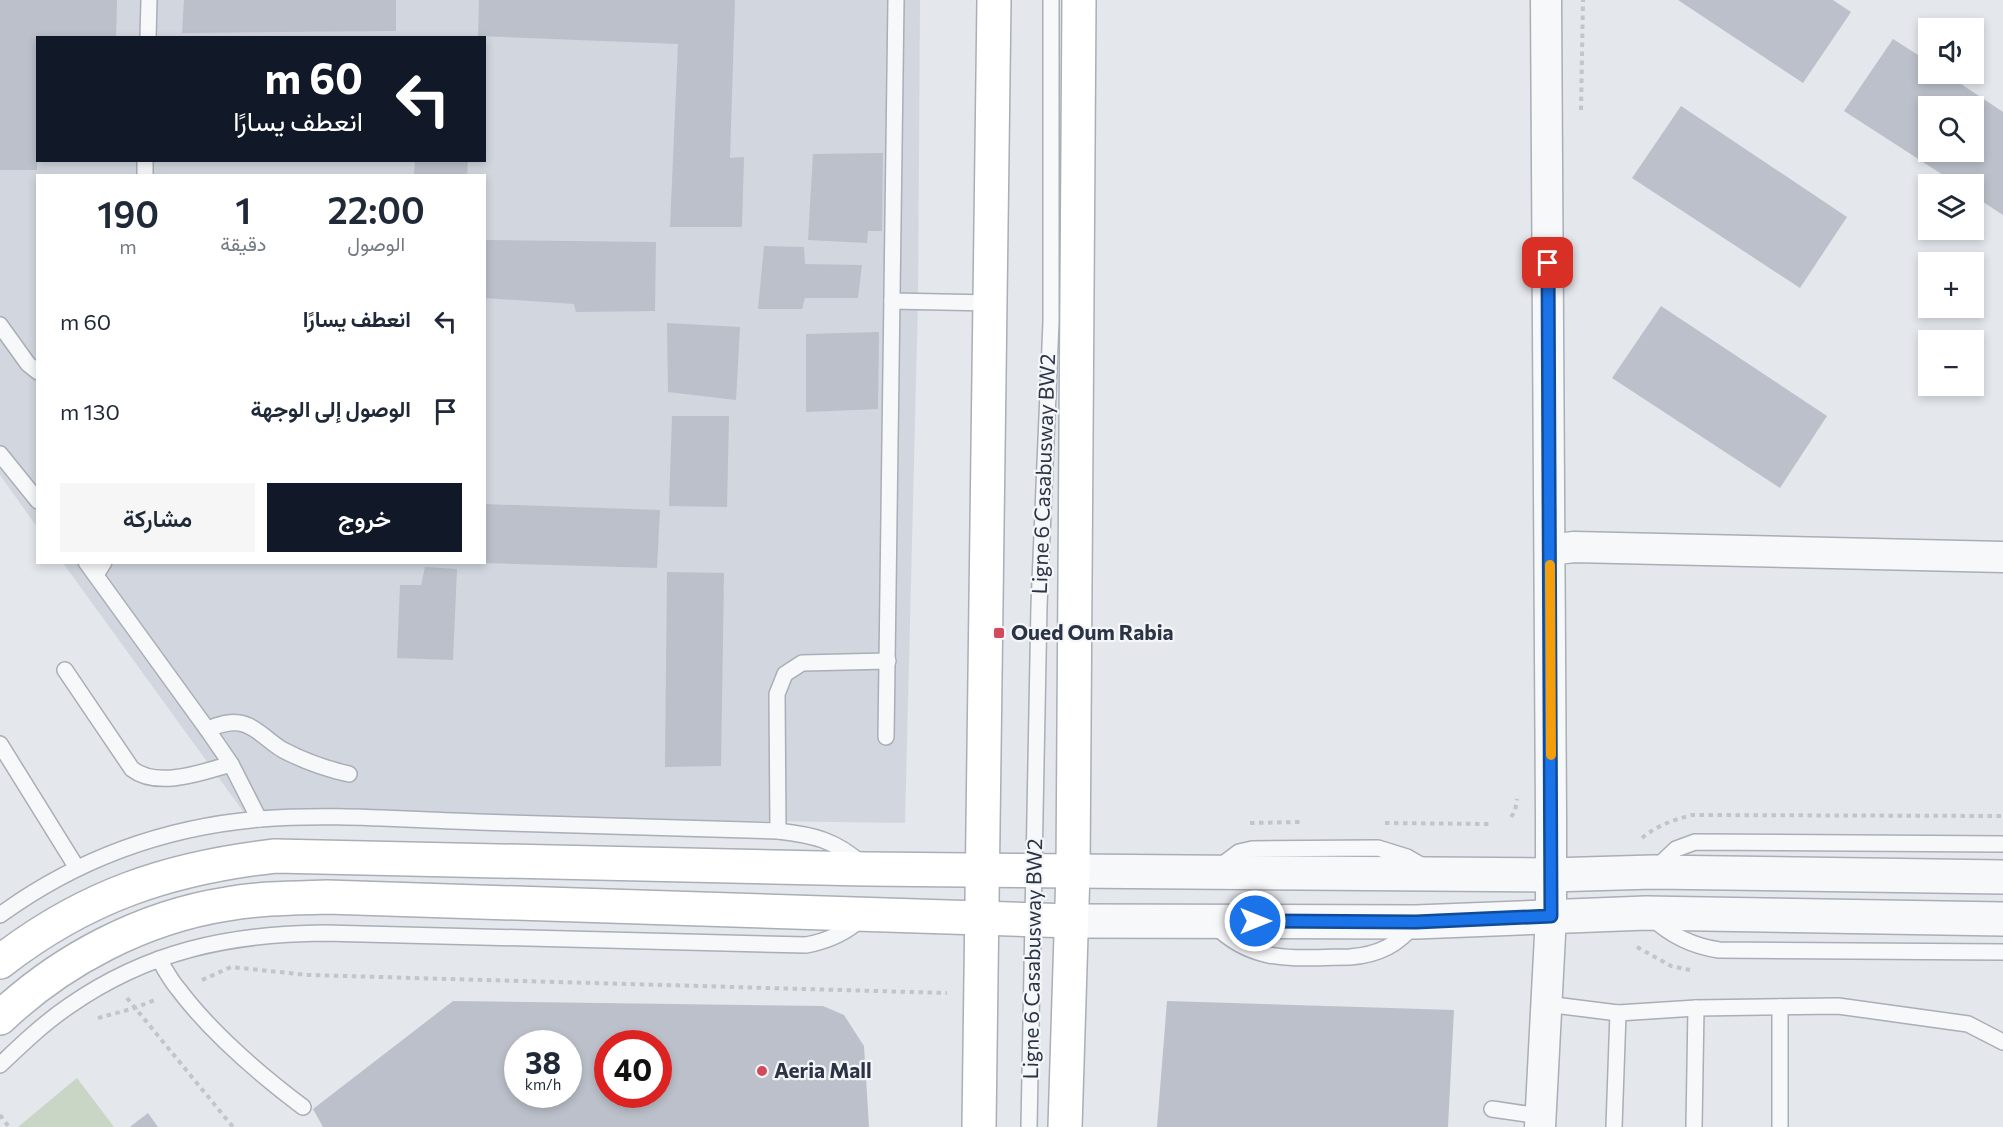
<!DOCTYPE html>
<html lang="ar">
<head>
<meta charset="utf-8">
<style>
  body { margin:0; font-family:Commissioner,Vazirmatn,sans-serif; background:#f6f6f7; color:#1f2937; direction:rtl; height:100vh; display:flex; flex-direction:column; font-size:22px; white-space:nowrap }
  * { box-sizing:border-box; margin:0 }
  p { font-size:20px; color:#747a83 }
  .icon { flex:none; width:33px; height:33px; fill:none; stroke:currentColor; stroke-width:2; stroke-linecap:round; stroke-linejoin:round }
  .map { position:relative; flex:1; overflow:hidden; direction:ltr }
  .panel { position:absolute; left:36px; top:174px; width:450px; height:390px; display:flex; flex-direction:column; background:#fff; border-radius:0px; box-shadow:0 3px 9px #0003; direction:rtl }
  .panel>* { flex:none }
  .top-card { position:absolute; left:36px; top:36px; width:450px; height:126px; border-radius:0px; box-shadow:0 3px 9px #0003; direction:rtl; background:#111827; color:#fff; overflow:hidden }
  .controls { position:absolute; left:1918px; top:18px; display:grid; gap:12px }
  .controls a { display:grid; place-items:center; width:66px; height:66px; border-radius:0px; background:#fff; box-shadow:0 3px 9px #0003; font-size:30px }
  .speed { position:absolute; left:504px; top:1030px; display:flex; gap:12px; font-size:30px; font-weight:700; text-align:center }
  .speed>* { display:grid; place-content:center; width:78px; height:78px; border-radius:50%; background:#fff; box-shadow:0 3px 9px #0003; line-height:1 }
  .speed small { font-size:15px; font-weight:400 }
  .speed .limit { border:9px solid #d22; background:#fff; color:#111 }
  .pin { position:absolute; display:grid; place-items:center; width:51px; height:51px; color:#fff; margin:-26px; border-radius:12px; box-shadow:0 3px 9px #0006 }
  .me { position:absolute; width:66px; margin:-33px; rotate:90deg; stroke-linejoin:round; filter:drop-shadow(0 0 4px #0008) }
  .turn { display:flex; align-items:center; gap:21px; height:126px; padding:0 24px; font-size:27px }
  .turn .icon { width:78px; height:78px; stroke-width:2.5 }
  .turn b { display:block; font-size:42px; line-height:51px }
  .eta { display:flex; justify-content:space-evenly; align-items:center; height:102px; text-align:center }
  .eta b { font-size:36px; font-weight:600; line-height:42px }
  .primary-button { display:flex; gap:12px; margin-top:auto; padding:12px 24px }
  .primary-button a { flex:1; height:69px; border-radius:0px; background:#111827; color:#fff; font-size:24px; font-weight:600; line-height:69px; text-align:center }
  .primary-button a+a { background:#f6f6f7; color:#1f2937 }
  ul { padding:0; list-style:none }
  li { display:flex; align-items:center; gap:18px; height:90px; padding:0 24px }
  li div { flex:1 }
  li b { display:block; font-size:22px }
  li em { font-style:normal }
  .map>svg:first-child { display:block }
  .built { fill:#d2d6de; fill-rule:evenodd }
  .green { fill:#c9d6c5 }
  .building { fill:#bbc0ca; fill-rule:evenodd }
  .lines { fill:none; stroke-linecap:round; stroke-linejoin:round }
  .service-casing { stroke:#a9aeb7; stroke-width:18 }
  .minor-casing { stroke:#a9aeb7; stroke-width:33 }
  .tertiary-casing { stroke:#a9aeb7; stroke-width:36 }
  .secondary-casing { stroke:#a9aeb7; stroke-width:36 }
  .path { stroke:#c2c5cb; stroke-width:4; stroke-dasharray:4.5 4.5; stroke-linecap:butt }
  .service { stroke:#f7f8fa; stroke-width:15 }
  .minor { stroke:#f7f8fa; stroke-width:30 }
  .tertiary { stroke:#f7f8fa; stroke-width:33 }
  .secondary { stroke:#fff; stroke-width:33 }
  .route-casing { stroke:#114b97; stroke-width:15 }
  .route { stroke:#1a73e8; stroke-width:10 }
  .slow { stroke:#f59e0b; stroke-width:10 }
  .poi-dot { fill:#d1495b; stroke:#f4f6f9; stroke-width:2 }
  .labels { text-anchor:middle; stroke-width:4.5; stroke-linejoin:round; paint-order:stroke }
  .street-label { font-size:21px; fill:#2b3445; stroke:#f4f6f9 }
  .poi-label { font-size:21px; font-weight:bold; fill:#2b3445; stroke:#f4f6f9; text-anchor:start }
</style>
</head>
<body>
<div class="map">
<svg width="2003" height="1127" viewBox="0 0 2003 1127">
  <rect width="100%" height="100%" fill="#e4e7ec"/>
  <!-- built -->
  <path class="built" d="M0,0h920l-2,301 -13,522 -660,-9 -182,-251 421,-1v-386h-446l-1,351 -37,-52zM38,38h446v122h-446z"/>
  <!-- green -->
  <polygon class="green" points="77,1078 114,1127 18,1127"/>
  <!-- building -->
  <g class="building">
    <polygon points="0,0 117,0 116,38 38,38 37,170 0,170"/>
    <polygon points="184,0 396,0 396,31 182,33"/>
    <polygon points="479,0 735,0 730,158 744,157 742,227 670,227 678,44 478,36"/>
    <polygon points="1678,0 1833,0 1851,12 1803,83"/>
    <path d="M1893,39l36,23v12h17l57,38v103l-29,-19v-12h-17l-113,-73zM1929,106h45v46h-45z"/>
    <polygon points="1681,106 1847,217 1800,288 1632,178"/>
    <polygon points="883,153 882,231 868,231 867,243 808,240 813,154"/>
    <polygon points="415,160 468,160 467,176 414,176"/>
    <polygon points="484,240 656,242 655,311 576,312 574,304 484,298"/>
    <polygon points="764,246 804,247 805,264 862,265 858,298 805,298 802,309 758,309"/>
    <polygon points="1661,306 1827,416 1780,488 1612,378"/>
    <polygon points="667,323 740,327 736,400 668,392"/>
    <polygon points="879,332 878,409 806,412 806,334"/>
    <polygon points="672,416 729,416 727,507 669,506"/>
    <polygon points="484,504 660,510 657,568 484,563"/>
    <polygon points="425,567 457,569 453,660 397,658 400,585 421,585"/>
    <polygon points="667,572 724,573 721,766 665,767"/>
    <path d="M453,1001l370,5 21,9 20,31 5,81h-546l-10,-18zM518,1044h50v51h-50zM608,1044h50v51h-50z"/>
    <polygon points="1167,1001 1454,1010 1448,1127 1157,1127"/>
    <polygon points="148,1113 158,1127 130,1127"/>
  </g>
  <g class="lines">
    <!-- service casing -->
    <g class="service-casing">
      <g id="service">
        <polyline points="148,38 149,0"/>
        <polyline points="145,176 145,160"/>
        <polyline points="892,301 991,303"/>
        <polyline points="0,325 28,364 38,372"/>
        <polyline points="0,454 38,501"/>
        <polyline points="86,562 207,729 231,764 259,819"/>
        <polyline points="96,575 104,562"/>
        <path d="M65,670l67,99c26,20 71,3 99,-5"/>
        <path d="M207,729c10,-3 21,-8 32,-6 16,2 30,19 44,27 21,11 43,19 66,24"/>
        <polyline points="886,737 896,0"/>
        <polyline points="0,744 77,868"/>
        <polyline points="778,831 777,694 785,674 802,663 888,661"/>
        <polyline points="1219,867 1239,852 1252,849 1378,848 1407,857 1426,868"/>
        <polyline points="1655,869 1676,849 1695,842 2003,844"/>
        <path d="M0,915c77,-56 166,-88 260,-96 72,-6 146,1 218,3 100,3 200,6 300,9 35,4 58,9 85,34"/>
        <path d="M1651,917c20,19 41,29 68,33l284,2"/>
        <path d="M1214,925c42,41 82,32 136,32 28,-2 49,-12 65,-34"/>
        <path d="M159,959c6,11 12,22 20,31 34,45 79,83 124,117"/>
        <polyline points="1546,1004 1618,1013 1614,1127"/>
        <polyline points="1780,1007 1780,1127"/>
        <polyline points="1618,1013 1696,1008 1838,1006 1968,1024 2003,1042"/>
        <path d="M0,1065c22,-21 44,-42 69,-59 79,-55 160,-72 255,-73l482,12c22,-4 40,-12 56,-27"/>
        <polyline points="1492,1109 1540,1116"/>
        <polyline points="1029,1127 1039,606 1051,322 1051,0"/>
        <polyline points="1694,1127 1696,1008"/>
      </g>
    </g>
    <!-- minor casing -->
    <g class="minor-casing">
      <g id="minor">
        <polyline points="1550,550 1574,547 2003,557"/>
        <polyline points="1540,1127 1551,916 1551,816 1546,0"/>
      </g>
    </g>
    <!-- tertiary casing -->
    <g class="tertiary-casing">
      <g id="tertiary">
        <polyline points="1073,871 1550,875 1653,872 2003,877"/>
        <polyline points="1072,921 1416,922 1646,913 2003,919"/>
      </g>
    </g>
    <!-- secondary casing -->
    <g class="secondary-casing">
      <g id="secondary">
        <path d="M0,962c85,-66 169,-94 275,-106l592,13 206,2"/>
        <path d="M0,1018c61,-58 143,-101 227,-114 33,-6 67,-6 100,-7l745,24"/>
        <polyline points="979,1127 994,0"/>
        <polyline points="1065,1127 1073,871 1079,0"/>
      </g>
    </g>
    <!-- path -->
    <g class="path">
      <polyline points="1581,110 1583,0"/>
      <polyline points="1511,817 1515,811 1517,799"/>
      <polyline points="1250,823 1300,822"/>
      <polyline points="1385,823 1489,824"/>
      <path d="M1642,838c14,-12 31,-18 50,-23l311,1"/>
      <polyline points="1637,947 1671,966 1690,970"/>
      <polyline points="202,980 231,967 308,975 947,993"/>
      <polyline points="127,998 233,1127"/>
      <polyline points="98,1018 135,1008 157,999"/>
      <polyline points="0,1115 9,1127"/>
    </g>
    <!-- service -->
    <use href="#service" class="service"/>
    <!-- minor -->
    <use href="#minor" class="minor"/>
    <!-- tertiary -->
    <use href="#tertiary" class="tertiary"/>
    <!-- secondary -->
    <use href="#secondary" class="secondary"/>
  </g>
  <g class="lines">
    <!-- route casing -->
    <g class="route-casing">
      <polyline id="route" points="1255,921 1416,922 1551,916 1548,263"/>
    </g>
    <!-- route -->
    <use href="#route" class="route"/>
    <!-- slow -->
    <polyline class="slow" points="1550,565 1551,755"/>
  </g>
  <!-- markers -->
  <g class="poi-dot">
    <rect x="993" y="627" width="12" height="12" rx="3"/>
    <circle cx="762" cy="1071" r="6"/>
  </g>
  <g class="labels">
    <!-- street labels -->
    <g class="street-label">
      <text transform="translate(1044 474) rotate(-88)" y="7">Ligne 6 Casabusway BW2</text>
      <text transform="translate(1033 959) rotate(-89)" y="7">Ligne 6 Casabusway BW2</text>
    </g>
    <!-- poi labels -->
    <g class="poi-label">
      <text x="1011" y="640">Oued Oum Rabia</text>
      <text x="774" y="1078">Aeria Mall</text>
    </g>
  </g>
</svg>
<div class="controls">
<a><svg class="icon" aria-label="sound" viewBox="0 0 24 24"><path d="M4 9h4l5-4v14l-5-4H4zM17 9q2 3 0 6"/></svg></a>
<a><svg class="icon" aria-label="search" viewBox="0 0 24 24"><circle cx="10" cy="10" r="6"/><path d="M15 15l6 6"/></svg></a>
<a><svg class="icon" aria-label="layers" viewBox="0 0 24 24"><path d="M12 4l9 5-9 5-9-5zM3 14l9 5 9-5"/></svg></a>
<a>+</a>
<a>−</a>
</div>
<div class="speed"><div>38<small>km/h</small></div><div class="limit">40</div></div>
<div class="pin" style="left:1548px;top:263px;background:#d93025"><svg class="icon" aria-label="arrive" viewBox="0 0 24 24"><path d="M6 21V4h12l-3 4 3 4H6"/></svg></div>
<svg class="me" style="left:1255px;top:921px" viewBox="-20 -20 40 40"><circle r="17" fill="#1a73e8" stroke="#fff" stroke-width="3"/><path d="M0-11L8 9 0 5-8 9z" fill="#fff"/></svg>
<div class="top-card">
<div class="turn"><svg class="icon" aria-label="left" viewBox="0 0 24 24"><path d="M17 20v-9H6M10 6l-5 5 5 5"/></svg><div><b>60 m</b>انعطف يسارًا</div></div>
</div>
<section class="panel">
<div class="eta">
<div><b>22:00</b><p>الوصول</p></div>
<div><b>1</b><p>دقيقة</p></div>
<div><b>190</b><p>m</p></div>
</div>
<ul>
<li><svg class="icon" aria-label="left" viewBox="0 0 24 24"><path d="M17 20v-9H6M10 6l-5 5 5 5"/></svg><div><b>انعطف يسارًا</b></div><em>60 m</em></li>
<li><svg class="icon" aria-label="arrive" viewBox="0 0 24 24"><path d="M6 21V4h12l-3 4 3 4H6"/></svg><div><b>الوصول إلى الوجهة</b></div><em>130 m</em></li>
</ul>
<div class="primary-button"><a>خروج</a><a>مشاركة</a></div>
</section>
</div>
</body>
</html>
